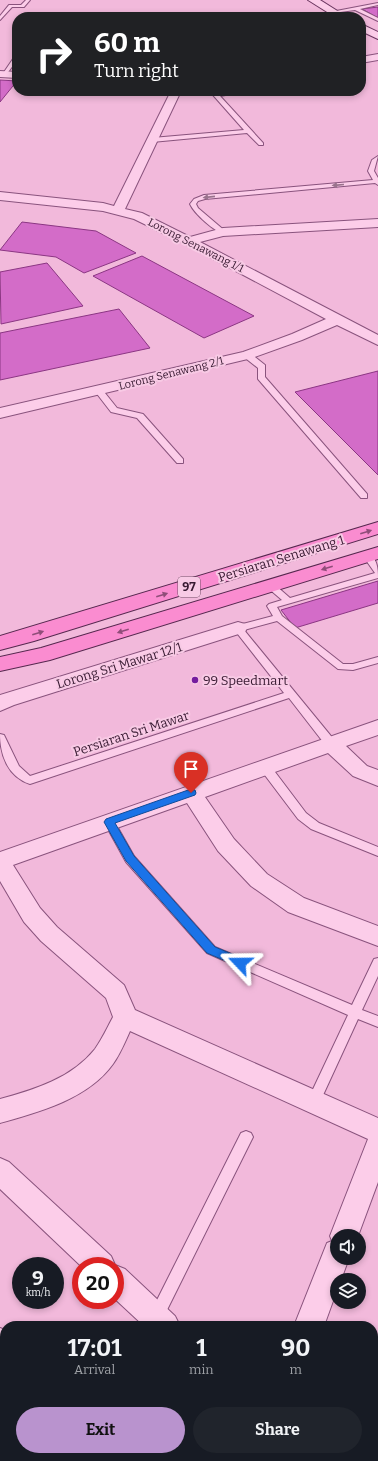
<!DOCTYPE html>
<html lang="en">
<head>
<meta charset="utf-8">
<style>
  body { margin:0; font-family:Bitter,serif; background:#20242c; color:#f1f3f6; height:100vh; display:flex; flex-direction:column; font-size:15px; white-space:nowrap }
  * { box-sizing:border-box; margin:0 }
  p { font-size:13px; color:#9ea1a6 }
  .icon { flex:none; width:22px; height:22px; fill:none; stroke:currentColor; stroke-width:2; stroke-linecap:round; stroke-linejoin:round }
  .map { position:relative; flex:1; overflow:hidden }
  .side { position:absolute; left:0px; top:1321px; width:378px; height:140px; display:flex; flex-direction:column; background:#171b24; border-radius:16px 16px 0 0; box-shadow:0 2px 6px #0003 }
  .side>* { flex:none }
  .banner { position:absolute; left:12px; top:12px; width:354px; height:84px; border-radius:16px; box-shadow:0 2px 6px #0003; background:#202124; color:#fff; overflow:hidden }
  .tools { position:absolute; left:330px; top:1229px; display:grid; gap:8px }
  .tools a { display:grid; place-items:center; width:36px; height:36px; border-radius:50%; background:#171b24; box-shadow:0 2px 6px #0003; font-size:20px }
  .speed { position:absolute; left:12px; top:1257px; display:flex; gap:8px; font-size:20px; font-weight:700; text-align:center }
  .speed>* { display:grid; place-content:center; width:52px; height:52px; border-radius:50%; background:#171b24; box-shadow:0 2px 6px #0003; line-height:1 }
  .speed small { font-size:10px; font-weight:400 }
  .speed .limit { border:6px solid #d22; background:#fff; color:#111 }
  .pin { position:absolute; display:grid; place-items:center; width:34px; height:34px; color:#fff; margin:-41px -17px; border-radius:50% 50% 50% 0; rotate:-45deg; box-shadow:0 0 4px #0007 }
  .pin .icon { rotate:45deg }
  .me { position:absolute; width:44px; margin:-22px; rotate:293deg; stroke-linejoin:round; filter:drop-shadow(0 0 3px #0008) }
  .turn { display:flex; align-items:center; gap:14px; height:84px; padding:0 16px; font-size:18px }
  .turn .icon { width:52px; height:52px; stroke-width:2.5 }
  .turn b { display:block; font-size:28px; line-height:34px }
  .eta { display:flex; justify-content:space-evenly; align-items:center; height:68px; text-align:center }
  .eta b { font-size:24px; font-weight:700; line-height:28px }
  .action { display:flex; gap:8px; margin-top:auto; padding:8px 16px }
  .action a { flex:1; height:46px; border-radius:24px; background:#b993ce; color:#111; font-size:16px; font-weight:700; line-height:46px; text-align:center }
  .action a+a { background:#20242c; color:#f1f3f6 }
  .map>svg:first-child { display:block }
  .building { fill:#d36cc8; stroke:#8b3683 }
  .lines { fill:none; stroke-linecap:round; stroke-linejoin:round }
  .lane-casing { stroke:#89537d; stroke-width:2 }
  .street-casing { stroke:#89537d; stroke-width:2 }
  .secondary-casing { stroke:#6b3660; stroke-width:2 }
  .primary-casing { stroke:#56284f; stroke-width:2 }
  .lane { fill:#fccde9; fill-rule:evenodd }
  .street { fill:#fccde9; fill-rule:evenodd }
  .secondary { fill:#fccde9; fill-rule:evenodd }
  .primary { fill:#fa8cd0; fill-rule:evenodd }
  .oneway { fill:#9a738d }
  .oneway2 { fill:#8f4d79 }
  .route { fill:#1a73e8; stroke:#114b97 }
  .poi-dot { fill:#751d9e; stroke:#f8cae5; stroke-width:1.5 }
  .labels { text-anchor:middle; stroke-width:4; stroke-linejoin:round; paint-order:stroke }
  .far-street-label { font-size:11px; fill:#371931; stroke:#f8cae5 }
  .shield { fill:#f8cae5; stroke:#714e67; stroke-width:1 }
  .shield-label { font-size:12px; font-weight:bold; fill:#371931 }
  .street-label { font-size:13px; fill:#371931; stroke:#f8cae5 }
  .poi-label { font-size:13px; fill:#371931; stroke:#f8cae5; text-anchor:start }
</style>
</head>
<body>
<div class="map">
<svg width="378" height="1461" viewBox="0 0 378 1461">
  <rect width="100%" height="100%" fill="#f2b9db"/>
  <!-- building -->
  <g class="building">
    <polygon points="378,7 378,18 362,9"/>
    <polygon points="0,80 17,81 0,102"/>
    <polygon points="22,222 96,231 136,253 84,273 56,257 0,250"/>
    <polygon points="142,256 254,316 204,338 93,276"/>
    <polygon points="47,263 83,306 1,324 0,272"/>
    <polygon points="119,309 150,348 0,380 0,333"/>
    <polygon points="378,371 378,475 295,392"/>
    <polygon points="378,581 378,603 295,628 281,610"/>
  </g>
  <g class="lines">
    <!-- lane casing -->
    <g class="lane-casing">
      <g id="lane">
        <polygon points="26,0 30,0 24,7 12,7 0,20 0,16 9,5 21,5"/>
        <polygon points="378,3 378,5 360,9 378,18 378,21 355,10 333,13 331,12"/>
        <polygon points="15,56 17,56 17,60 6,75 2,75"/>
        <polygon points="234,91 248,91 220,96 263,143 263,145 259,145 247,133 152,142 149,140 152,138 244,130 213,95"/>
        <path d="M378,156l-4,15 4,7v7l-3,-2 -170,16 -7,2 -2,3 2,4 27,23v2c-9,1 -31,-20 -35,-29l4,-5 10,-4 169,-15 -5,-9 4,-11z"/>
        <polygon points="244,353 250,353 265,365 265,377 367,494 367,498 361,498 258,379 258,368 244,357"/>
        <polygon points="95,388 101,388 117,408 143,414 183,459 183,463 177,463 137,418 111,412 94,390"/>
        <path d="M367,553c10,4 11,15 11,25l-101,29 5,9 61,48h10l25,-7v6l-25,7 -15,-1 -61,-48 -33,9 91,111 1,3 -1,3h-8l-38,-49 -259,86c-22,-7 -30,-29 -30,-50l4,1 15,31 11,10 254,-83 -51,-65 2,-2 38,-10 -6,-10 2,-2 13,-4 -14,-12 -1,-2 1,-2h6l16,14 85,-25 -12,-17z"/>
        <polygon points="265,763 269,764 306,813 319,823 378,847 378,856 311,829 298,819 261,770 260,767 261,764"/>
        <polygon points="109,818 113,819 134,856 215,947 352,1005 374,959 378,958 378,976 362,1010 378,1016 378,1027 358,1019 318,1106 313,1108 308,1106 307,1102 348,1015 207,953 126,862 104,822 105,819"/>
        <polygon points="246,1131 251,1133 253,1137 251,1141 162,1320 157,1322 152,1320 150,1315 152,1310 241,1133"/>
      </g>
    </g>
    <!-- street casing -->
    <g class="street-casing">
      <g id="street">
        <polygon points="378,54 378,60 361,63 361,57"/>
        <polygon points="0,71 17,72 17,78 0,77"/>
        <polygon points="171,91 181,91 125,209 142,213 190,237 223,228 378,219 378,227 223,236 200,242 378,335 378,345 337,325 302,340 252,358 0,418 0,408 243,352 292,334 326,319 185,244 134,219 103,211 0,200 0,192 103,203 114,206"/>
        <polygon points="238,622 245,624 247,628 245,632 14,705 0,711 0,695"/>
        <path d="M378,720v15l-32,11 21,20 11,4v16l-25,-10 -25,-23 -123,44 29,42 33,35 37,24 74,28v20l-90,-34 -37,-26 -33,-35 -31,-48 -174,62 27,43 17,19 67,58 11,25 243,108v64l-20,54h-21v22h12l-8,22h-4v10l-13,36h-30l33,-83 5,-2 -2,-5 38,-97 -238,-108c-5,11 -10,23 -17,33 -25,35 -74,48 -113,59v-24c34,-9 72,-21 95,-50 7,-10 12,-21 18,-32l-7,-19 -65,-57 -17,-19 -24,-41v-29z"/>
        <polygon points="0,1158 9,1162 111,1256 115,1265 125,1269 175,1316 180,1326 144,1326 115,1299 115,1266 81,1266 0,1189"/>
        <polygon points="0,1328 5,1330 5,1362 0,1360"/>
        <polygon points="100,1456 135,1456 137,1461 102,1461"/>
        <polygon points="287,1456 322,1456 324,1461 289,1461"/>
      </g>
    </g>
    <!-- secondary casing -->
    <g class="secondary-casing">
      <g id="secondary">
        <polygon points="308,0 320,0 347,17 335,17"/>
        <polygon points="361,24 378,32 378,39 361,31"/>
      </g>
    </g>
    <!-- primary casing -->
    <g class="primary-casing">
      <g id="primary">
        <polygon points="378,522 378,534 34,641 0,650 0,636"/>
        <polygon points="378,547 378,559 50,660 0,671 0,657 41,648"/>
      </g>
    </g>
    <!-- lane -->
    <use href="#lane" class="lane"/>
    <!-- street -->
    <use href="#street" class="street"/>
    <!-- secondary -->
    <use href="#secondary" class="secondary"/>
    <!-- primary -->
    <use href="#primary" class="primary"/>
  </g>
  <!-- one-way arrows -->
  <defs><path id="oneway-solid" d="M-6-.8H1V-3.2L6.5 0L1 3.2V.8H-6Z"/></defs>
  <g class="oneway">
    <use href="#oneway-solid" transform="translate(338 185) rotate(175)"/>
    <use href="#oneway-solid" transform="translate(209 197) rotate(174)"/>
  </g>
  <g class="oneway2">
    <use href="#oneway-solid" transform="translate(366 532) rotate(-17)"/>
    <use href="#oneway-solid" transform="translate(327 568) rotate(163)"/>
    <use href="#oneway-solid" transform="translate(162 595) rotate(-17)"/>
    <use href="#oneway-solid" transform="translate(123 631) rotate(163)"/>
    <use href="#oneway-solid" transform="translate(38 633) rotate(-17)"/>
  </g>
  <!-- route -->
  <polygon class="route" points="191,789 195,790 196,793 195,795 115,823 134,856 215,947 244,959 245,963 244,966 240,967 207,953 126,861 104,822 106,819"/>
  <!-- markers -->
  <circle class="poi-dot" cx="195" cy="680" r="4"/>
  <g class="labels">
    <!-- far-street labels -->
    <g class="far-street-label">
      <text transform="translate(196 245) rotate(27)" y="4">Lorong Senawang 1/1</text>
      <text transform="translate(171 373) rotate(-14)" y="4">Lorong Senawang 2/1</text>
    </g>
    <!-- shield labels -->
    <rect class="shield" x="178" y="577" width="22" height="20" rx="3"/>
    <g class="shield-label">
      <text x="189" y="591">97</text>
    </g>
    <!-- street labels -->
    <g class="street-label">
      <text transform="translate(281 558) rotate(-17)" y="5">Persiaran Senawang 1</text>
      <text transform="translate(119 665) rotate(-17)" y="5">Lorong Sri Mawar 12/1</text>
      <text transform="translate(131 733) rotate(-18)" y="5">Persiaran Sri Mawar</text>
    </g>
    <!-- poi labels -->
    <g class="poi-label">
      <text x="203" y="685">99 Speedmart</text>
    </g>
  </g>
</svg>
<div class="tools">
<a><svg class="icon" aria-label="sound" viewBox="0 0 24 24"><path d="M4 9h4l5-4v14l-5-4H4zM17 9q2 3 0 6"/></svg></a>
<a><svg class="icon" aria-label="layers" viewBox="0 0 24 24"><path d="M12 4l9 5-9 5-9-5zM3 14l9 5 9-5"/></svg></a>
</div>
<div class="speed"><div>9<small>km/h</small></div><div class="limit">20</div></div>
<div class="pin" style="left:191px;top:793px;background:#d93025"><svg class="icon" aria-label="arrive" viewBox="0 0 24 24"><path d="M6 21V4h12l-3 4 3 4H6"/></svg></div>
<svg class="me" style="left:240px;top:963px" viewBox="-20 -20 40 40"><path d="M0-17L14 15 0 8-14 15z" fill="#1a73e8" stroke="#fff" stroke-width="4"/></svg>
<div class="banner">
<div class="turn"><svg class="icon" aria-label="right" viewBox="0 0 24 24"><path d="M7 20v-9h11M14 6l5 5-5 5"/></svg><div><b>60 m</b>Turn right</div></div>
</div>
<section class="side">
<div class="eta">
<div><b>17:01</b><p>Arrival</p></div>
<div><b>1</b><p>min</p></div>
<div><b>90</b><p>m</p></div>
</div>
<div class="action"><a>Exit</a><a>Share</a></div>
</section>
</div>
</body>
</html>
